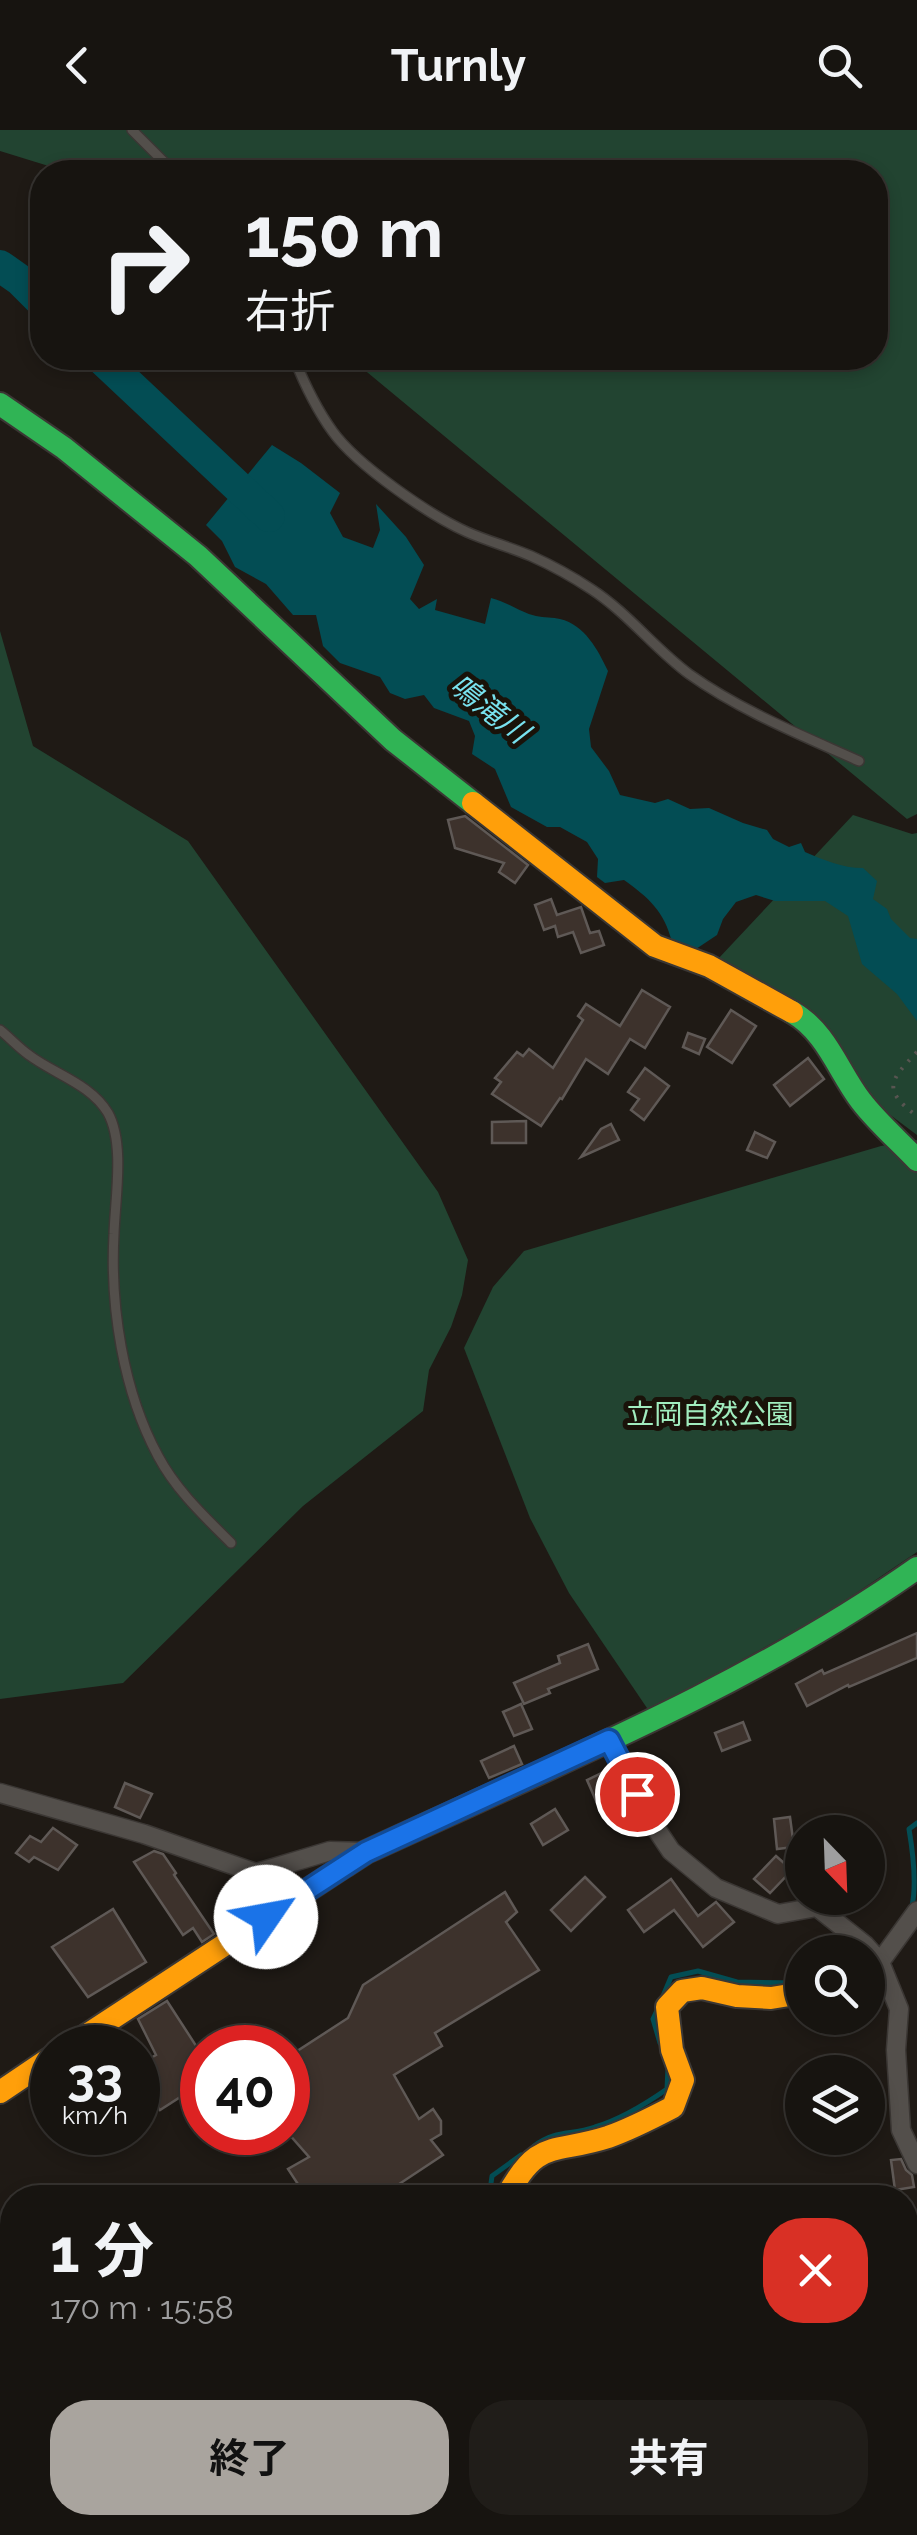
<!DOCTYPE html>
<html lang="ja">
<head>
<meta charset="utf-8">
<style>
  body { margin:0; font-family:Raleway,"Noto Sans JP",sans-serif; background:#201d19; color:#f1f3f6; height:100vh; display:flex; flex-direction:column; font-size:38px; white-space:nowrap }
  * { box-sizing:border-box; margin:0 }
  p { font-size:32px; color:#9e9e9f }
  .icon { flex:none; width:55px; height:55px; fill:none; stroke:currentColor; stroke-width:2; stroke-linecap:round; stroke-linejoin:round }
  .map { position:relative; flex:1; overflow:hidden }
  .panel { position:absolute; left:0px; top:2055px; width:918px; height:350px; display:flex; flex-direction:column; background:#171410; border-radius:40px 40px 0 0; box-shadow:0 5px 15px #0003,0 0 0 2px #363330 }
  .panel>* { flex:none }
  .banner { position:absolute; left:30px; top:30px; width:858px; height:210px; border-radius:40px; box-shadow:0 5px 15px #0003,0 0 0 2px #363330; background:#171410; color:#f1f3f6; overflow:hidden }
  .needle { width:65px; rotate:157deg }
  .tools { position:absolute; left:785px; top:1685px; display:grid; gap:20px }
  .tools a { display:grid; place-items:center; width:100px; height:100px; border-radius:50%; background:#171410; box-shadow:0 5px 15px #0003,0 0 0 2px #363330; font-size:50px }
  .speed { position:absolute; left:30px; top:1895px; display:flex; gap:20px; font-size:50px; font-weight:700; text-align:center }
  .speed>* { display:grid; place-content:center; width:130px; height:130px; border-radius:50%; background:#171410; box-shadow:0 5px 15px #0003,0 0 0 2px #363330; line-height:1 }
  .speed small { font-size:25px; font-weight:400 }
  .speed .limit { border:15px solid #d22; background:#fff; color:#111 }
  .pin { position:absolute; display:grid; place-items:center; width:85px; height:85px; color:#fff; margin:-42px; border:5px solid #fff; border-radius:50%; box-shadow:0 2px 10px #0007 }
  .me { position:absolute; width:110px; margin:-55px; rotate:57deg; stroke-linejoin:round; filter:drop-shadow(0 0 8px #0008) }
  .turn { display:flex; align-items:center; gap:35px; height:210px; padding:0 50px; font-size:45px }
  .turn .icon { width:130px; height:130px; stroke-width:2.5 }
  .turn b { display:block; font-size:70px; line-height:85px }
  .round { display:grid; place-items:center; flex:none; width:105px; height:105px; border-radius:40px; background:#201d19 }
  .summary { display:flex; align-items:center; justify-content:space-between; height:170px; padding:0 50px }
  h1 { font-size:60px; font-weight:700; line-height:75px }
  .button { display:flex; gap:20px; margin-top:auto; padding:20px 50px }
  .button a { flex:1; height:115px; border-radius:40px; background:#a9a49e; color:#111; font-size:40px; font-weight:700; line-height:115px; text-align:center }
  .button a+a { background:#201d19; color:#f1f3f6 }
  header { display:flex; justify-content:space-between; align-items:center; height:130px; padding:0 50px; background:#171410; font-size:45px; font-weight:700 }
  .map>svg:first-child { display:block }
  .green { fill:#224431 }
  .water { fill:#034d54 }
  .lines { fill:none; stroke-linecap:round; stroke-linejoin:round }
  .stream { stroke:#034d54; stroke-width:5 }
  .river { stroke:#034d54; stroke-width:32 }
  .building { fill:#3d322c; stroke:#5f5956; stroke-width:2.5 }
  .lane-casing { stroke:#3b3734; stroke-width:12 }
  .street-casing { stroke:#3b3734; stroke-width:21 }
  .fast-casing { stroke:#3b3734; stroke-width:26 }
  .slow-casing { stroke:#3b3734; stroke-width:26 }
  .jam-casing { stroke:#3b3734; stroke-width:26 }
  .path { stroke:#585551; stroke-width:4; stroke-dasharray:2.5 8; stroke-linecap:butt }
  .lane { stroke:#534f4b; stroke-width:9 }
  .street { stroke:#534f4b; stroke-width:18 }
  .fast { stroke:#30b455; stroke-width:22 }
  .slow { stroke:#ff9f0a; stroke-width:22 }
  .jam { stroke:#e5322d; stroke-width:22 }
  .route-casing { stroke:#114b97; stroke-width:25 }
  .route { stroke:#1a73e8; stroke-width:18 }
  .labels { text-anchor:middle; stroke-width:10; stroke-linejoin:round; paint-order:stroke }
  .park-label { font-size:28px; fill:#a1edbf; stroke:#191209 }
  .water-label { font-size:30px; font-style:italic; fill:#78e1ee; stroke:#191209 }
</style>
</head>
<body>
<header><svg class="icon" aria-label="back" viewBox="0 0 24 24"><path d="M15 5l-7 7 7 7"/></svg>Turnly<svg class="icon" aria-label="search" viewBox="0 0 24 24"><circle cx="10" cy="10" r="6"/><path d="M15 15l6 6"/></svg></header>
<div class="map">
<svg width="917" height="2405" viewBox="0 0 917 2405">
  <rect width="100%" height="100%" fill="#1f1a15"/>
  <!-- green -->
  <g class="green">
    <polygon points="0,0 917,0 917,684 907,689 350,228 875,228 875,42 68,42 0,21"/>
    <polygon points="0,501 33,616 188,711 438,1062 468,1130 462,1165 451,1197 429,1240 423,1281 303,1376 123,1553 0,1569"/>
    <polygon points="853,685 912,704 917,703 917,1005 877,975 852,943 718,829"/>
    <polygon points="917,1010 917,1422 827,1483 649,1581 569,1463 530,1388 464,1218 493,1157 524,1121 881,1016"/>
  </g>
  <!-- water -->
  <g class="water">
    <path d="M272,315l29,18 39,30 -10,20 13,24 30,11 7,-18 -4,-26 30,33 18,28 -14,34 9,10 18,-10 -2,11 50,14 6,-26c17,4 30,15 45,18 8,2 17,1 24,3 25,6 38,31 48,52l-19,58 2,18 18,24 11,24 35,8 13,-4 22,10 19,-1 34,15 24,7 6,9 16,8 12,-4 4,9c19,8 37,16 58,16l14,13 -4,18 14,10 4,10 19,19 7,1v82l-20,-27 -35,-30 -14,-48 -23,-15h-50l-19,-6 -20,7 -13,17 -6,16 -24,16 -21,-9c-8,-31 -23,-44 -48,-62l-19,3 -8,-6 1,-18 -11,-17 -27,-15h-13l-36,-20 -16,-38 -23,-15 3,-18 -6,-15 -35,-13 -10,-13 -19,4 -15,-6 -10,-16 -40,-14 -17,-17 -7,-31h-23l-27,-31 -31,-17 -13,-26 -16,-16z"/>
    <path d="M138,2392c24,0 56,-5 75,13h-96z"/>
  </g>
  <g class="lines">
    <!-- stream -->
    <g class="stream">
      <path d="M912,1776c5,-23 1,-53 -3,-77l8,-6"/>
      <polyline points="663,1866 671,1847 698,1841 737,1852 797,1853"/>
      <polyline points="659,1876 653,1889 660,1913"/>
      <path d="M534,2016c24,-17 36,-10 61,-19 23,-7 52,-24 72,-38l1,-21"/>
      <polyline points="489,2068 492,2046 521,2025"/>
    </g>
    <!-- river -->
    <g class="river">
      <polyline points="0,136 20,150 42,172"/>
      <polyline points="101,228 269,386"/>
    </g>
  </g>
  <!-- building -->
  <g class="building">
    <polygon points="465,686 528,735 515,753 499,742 504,733 455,718 448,690"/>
    <polygon points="551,769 557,785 581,777 590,803 599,801 604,815 581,823 573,802 558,807 555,796 544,800 535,775"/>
    <polygon points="642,860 670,877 645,918 630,909 608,944 586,929 562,969 560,968 541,996 492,964 501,952 495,948 517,922 523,926 529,919 553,938 583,890 578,886 586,874 620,896"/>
    <polygon points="731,880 756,896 732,933 707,917"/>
    <polygon points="688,903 705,909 699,924 683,917"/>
    <polygon points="808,928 824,949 790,976 774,955"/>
    <polygon points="645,938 669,956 644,990 631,980 639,969 628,962"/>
    <polygon points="526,991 526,1013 492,1013 492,992"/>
    <polygon points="611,994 619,1010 581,1027 601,999"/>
    <polygon points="755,1002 775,1012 767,1028 747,1020"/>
    <polygon points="917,1503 917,1528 849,1557 848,1555 807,1576 796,1554 822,1540 824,1544"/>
    <polygon points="588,1514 598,1539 548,1559 550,1563 524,1574 514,1553 560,1533 558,1526"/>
    <polygon points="521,1574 532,1599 514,1606 503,1582"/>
    <polygon points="743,1592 750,1610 722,1621 715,1603"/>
    <polygon points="514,1616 522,1634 489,1648 481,1631"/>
    <polygon points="610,1639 622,1662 597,1673 587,1650"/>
    <polygon points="125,1653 152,1664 140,1688 115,1677"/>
    <polygon points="555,1679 568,1700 543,1715 531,1694"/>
    <polygon points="790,1687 794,1717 777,1719 774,1689"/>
    <polygon points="53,1698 77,1715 58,1740 34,1727 29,1732 16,1723 30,1706 41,1712"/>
    <polygon points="154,1721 163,1724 176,1743 174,1745 214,1804 202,1812 193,1798 183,1805 134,1732"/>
    <polygon points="776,1726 792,1740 770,1763 754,1749"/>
    <polygon points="585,1747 605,1767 571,1801 551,1780"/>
    <polygon points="671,1749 698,1786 716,1772 734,1792 703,1817 674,1780 644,1802 628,1780"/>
    <polygon points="505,1762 517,1782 506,1792 539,1840 435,1903 442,1916 394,1945 419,1989 433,1979 441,1991 441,2004 431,2010 443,2025 378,2068 307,2068 288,2039 309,2027 288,2003 288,1927 348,1888 363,1855"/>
    <polygon points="113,1779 146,1832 88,1867 52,1817"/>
    <polygon points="167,1871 202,1925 202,1953 160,1980 138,1949 138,1935 156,1925 138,1889"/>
    <polygon points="901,2029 906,2040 912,2045 914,2057 895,2060 891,2030"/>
  </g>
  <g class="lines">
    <!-- lane casing -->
    <g class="lane-casing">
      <g id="lane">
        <polyline points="132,0 174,42"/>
        <path d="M294,228c10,25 23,52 39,74 24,33 96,83 134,100 20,9 43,15 64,24 20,9 42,21 60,33 37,24 63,59 98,85 52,37 112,61 170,87"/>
        <path d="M0,900c10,8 19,18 29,25 25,19 62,29 79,58 17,31 7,86 6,121 -4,73 9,157 44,222 18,34 46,60 73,87"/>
      </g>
    </g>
    <!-- street casing -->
    <g class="street-casing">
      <g id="street">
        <polyline points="609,1610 651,1691 671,1721 716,1758 778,1784 817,1777 865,1815 880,1832 917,1781"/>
        <polyline points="0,1663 144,1704 256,1743 330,1721 366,1722"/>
        <polyline points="868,1840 880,1832 899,1879 896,1920 901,2000 917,2034"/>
        <polyline points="905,2369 917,2367"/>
        <polyline points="224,2392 239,2405"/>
        <polyline points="438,2405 446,2396 456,2392"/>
      </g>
    </g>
    <!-- fast casing -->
    <g class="fast-casing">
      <g id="fast">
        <polyline points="0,274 64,318 198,426 393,610 473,673"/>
        <path d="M792,882c35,20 46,59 69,89 16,21 38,40 56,59"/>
        <path d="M346,1735l20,-13c184,-85 385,-167 551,-284"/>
        <polyline points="52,2392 60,2405"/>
      </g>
    </g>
    <!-- slow casing -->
    <g class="slow-casing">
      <g id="slow">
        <polyline points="473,673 655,816 709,836 792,882"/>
        <polyline points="67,1918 346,1735"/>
        <polyline points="0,1962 52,1927"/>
        <path d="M506,2068c32,-61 46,-43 102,-61 23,-8 44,-19 65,-30l10,-27 -11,-30 -5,-43 15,-16 20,-3 35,8 34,2 31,-5"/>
      </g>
    </g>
    <!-- jam casing -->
    <g class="jam-casing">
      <polyline id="jam" points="0,2305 12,2326"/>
    </g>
    <!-- path -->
    <path class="path" d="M917,922c-28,29 -35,38 0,64"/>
    <!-- lane -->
    <use href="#lane" class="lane"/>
    <!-- street -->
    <use href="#street" class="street"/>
    <!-- fast -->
    <use href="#fast" class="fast"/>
    <!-- slow -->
    <use href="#slow" class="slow"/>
    <!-- jam -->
    <use href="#jam" class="jam"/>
  </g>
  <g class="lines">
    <!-- route casing -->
    <g class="route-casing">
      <polyline id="route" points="266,1787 366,1722 609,1610 637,1664"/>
    </g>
    <!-- route -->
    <use href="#route" class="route"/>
  </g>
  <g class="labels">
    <!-- park labels -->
    <g class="park-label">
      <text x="710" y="1294">立岡自然公園</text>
    </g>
    <!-- water labels -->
    <g class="water-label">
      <text transform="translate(489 579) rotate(38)" y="10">鳴滝川</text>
    </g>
  </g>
</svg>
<div class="tools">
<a><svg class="needle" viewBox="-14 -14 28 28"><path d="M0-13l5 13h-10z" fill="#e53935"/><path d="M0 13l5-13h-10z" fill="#9e9e9f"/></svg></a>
<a><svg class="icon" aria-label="search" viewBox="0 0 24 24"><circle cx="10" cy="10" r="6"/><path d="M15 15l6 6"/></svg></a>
<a><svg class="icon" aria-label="layers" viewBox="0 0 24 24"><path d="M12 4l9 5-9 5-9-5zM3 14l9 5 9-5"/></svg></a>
</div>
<div class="speed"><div>33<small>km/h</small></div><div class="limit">40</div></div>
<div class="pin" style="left:637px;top:1664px;background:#d93025"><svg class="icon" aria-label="arrive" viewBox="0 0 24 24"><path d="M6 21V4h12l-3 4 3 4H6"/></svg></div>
<svg class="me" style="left:266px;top:1787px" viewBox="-20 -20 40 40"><circle r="19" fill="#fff"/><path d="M0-13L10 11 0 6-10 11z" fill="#1a73e8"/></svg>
<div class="banner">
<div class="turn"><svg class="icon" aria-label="right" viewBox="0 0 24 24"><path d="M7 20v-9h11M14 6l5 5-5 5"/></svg><div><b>150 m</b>右折</div></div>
</div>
<section class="panel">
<div class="summary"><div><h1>1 分</h1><p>170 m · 15:58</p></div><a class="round" style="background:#d93025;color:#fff"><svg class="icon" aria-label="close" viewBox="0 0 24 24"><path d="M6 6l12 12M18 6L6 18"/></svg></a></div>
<div class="button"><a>終了</a><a>共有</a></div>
</section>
</div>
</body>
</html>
